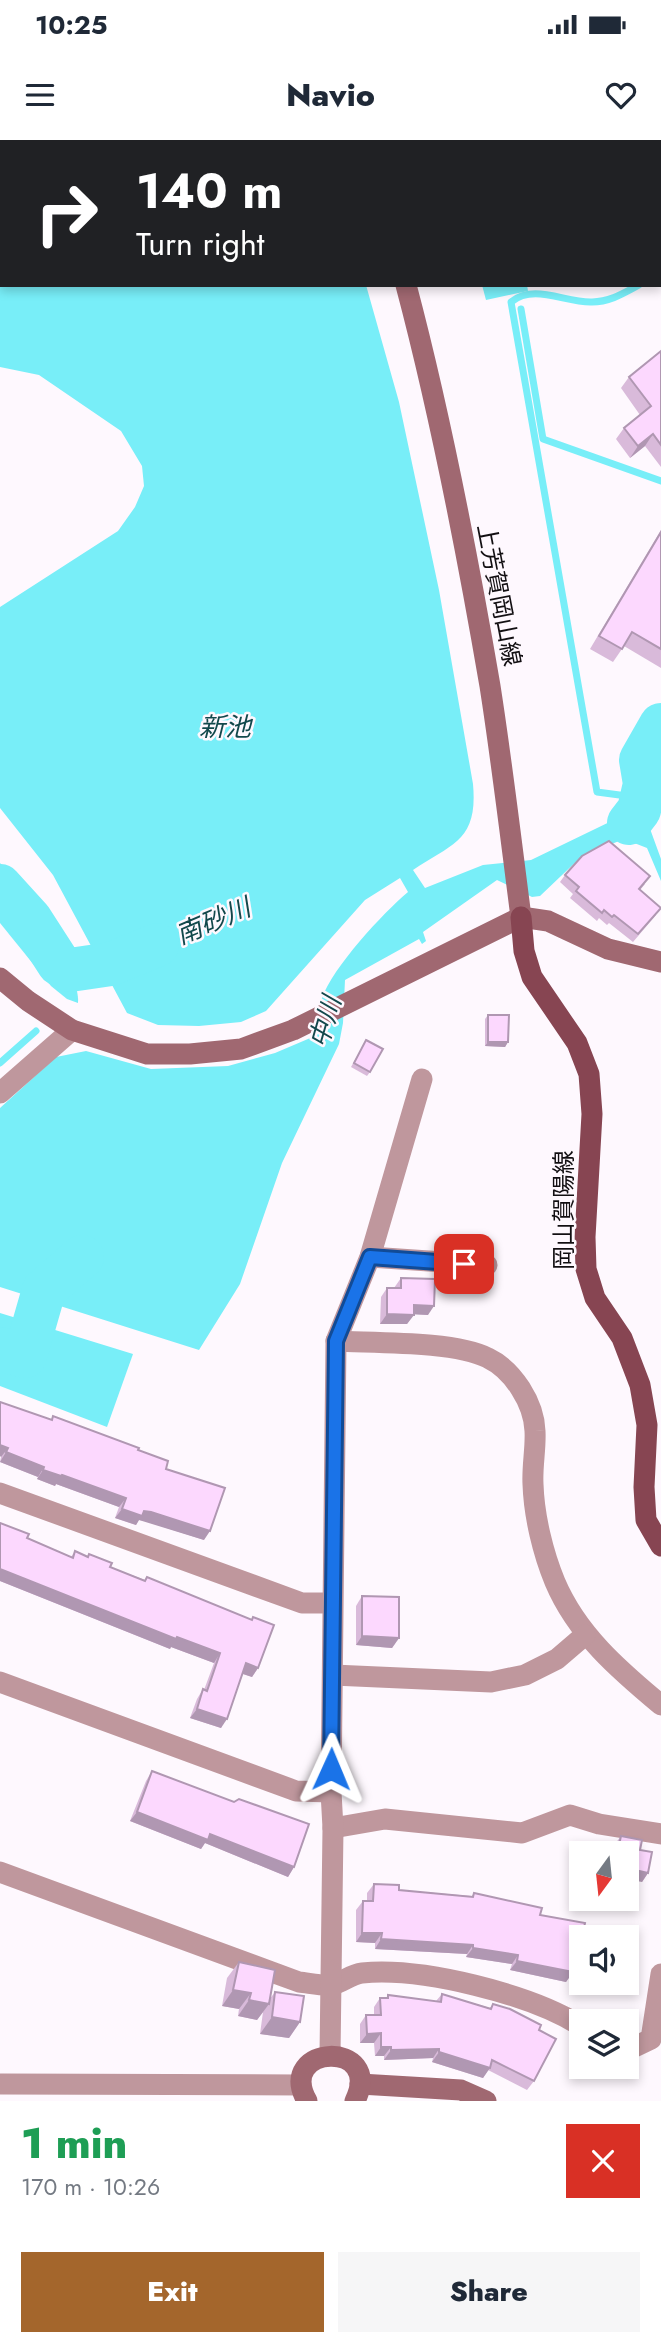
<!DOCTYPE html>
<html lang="en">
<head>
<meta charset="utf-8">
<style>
  body { margin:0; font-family:Jost,"Noto Sans JP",sans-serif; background:#f6f6f7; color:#1f2937; height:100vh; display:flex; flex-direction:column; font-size:26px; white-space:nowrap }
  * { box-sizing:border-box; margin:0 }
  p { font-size:23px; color:#747a83 }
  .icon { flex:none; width:38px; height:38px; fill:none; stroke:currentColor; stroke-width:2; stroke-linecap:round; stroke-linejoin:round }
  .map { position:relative; height:1961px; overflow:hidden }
  .details { display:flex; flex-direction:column; background:#fff; flex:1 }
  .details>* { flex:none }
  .hud { position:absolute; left:0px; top:0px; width:662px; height:147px; box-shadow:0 4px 10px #0003; background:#202124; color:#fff; overflow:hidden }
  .needle { width:46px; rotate:195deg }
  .controls { position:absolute; left:569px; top:1701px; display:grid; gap:14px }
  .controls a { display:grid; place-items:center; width:70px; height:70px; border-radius:0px; background:#fff; box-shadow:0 4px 10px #0003; font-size:35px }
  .pin { position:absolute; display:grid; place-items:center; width:60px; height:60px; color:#fff; margin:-30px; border-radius:14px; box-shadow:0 4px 10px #0006 }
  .me { position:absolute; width:77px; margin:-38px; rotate:1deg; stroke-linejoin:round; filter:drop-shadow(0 0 5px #0008) }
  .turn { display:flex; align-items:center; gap:24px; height:147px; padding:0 21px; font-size:32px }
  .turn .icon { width:91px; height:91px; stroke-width:2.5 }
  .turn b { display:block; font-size:49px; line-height:60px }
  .round { display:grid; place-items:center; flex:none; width:74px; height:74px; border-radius:0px; background:#f6f6f7 }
  .overview { display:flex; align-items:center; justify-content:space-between; height:119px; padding:0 21px }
  h1 { font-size:42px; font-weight:800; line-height:52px; color:#1e9e55 }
  .button { display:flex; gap:14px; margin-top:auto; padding:14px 21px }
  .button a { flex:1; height:80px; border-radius:0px; background:#a4662c; color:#fff; font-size:28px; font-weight:800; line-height:80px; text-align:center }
  .button a+a { background:#f6f6f7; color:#1f2937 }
  .status { display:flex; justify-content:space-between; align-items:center; height:49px; padding:0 35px; background:#fff; direction:ltr }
  .status svg { height:19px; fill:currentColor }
  header { display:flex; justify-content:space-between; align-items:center; height:91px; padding:0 21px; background:#fff; font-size:32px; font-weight:800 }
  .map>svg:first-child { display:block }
  .water { fill:#78eef8 }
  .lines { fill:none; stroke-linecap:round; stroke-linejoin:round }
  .stream { stroke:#78eef8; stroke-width:7 }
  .river { stroke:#78eef8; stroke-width:44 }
  .street { stroke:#bf979d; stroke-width:21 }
  .secondary { stroke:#a06871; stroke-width:21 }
  .primary { stroke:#874552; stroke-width:21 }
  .wall { fill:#d9bada }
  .shaded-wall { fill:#b097b2 }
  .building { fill:#fcd8fe; stroke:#b097b2; stroke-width:2 }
  .route-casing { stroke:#114b97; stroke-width:18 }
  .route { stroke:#1a73e8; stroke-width:12 }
  .labels { text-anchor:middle; stroke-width:5; stroke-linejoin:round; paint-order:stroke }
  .street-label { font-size:24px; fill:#120f12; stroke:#fef8fe }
  .water-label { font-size:26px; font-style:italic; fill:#12484c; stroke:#fef8fe }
</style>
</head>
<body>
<div class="status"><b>10:25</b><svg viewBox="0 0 49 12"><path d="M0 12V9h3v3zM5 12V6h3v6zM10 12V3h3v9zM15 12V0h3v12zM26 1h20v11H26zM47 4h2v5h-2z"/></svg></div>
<header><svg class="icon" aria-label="menu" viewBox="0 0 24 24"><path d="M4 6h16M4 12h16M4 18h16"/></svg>Navio<svg class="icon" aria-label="heart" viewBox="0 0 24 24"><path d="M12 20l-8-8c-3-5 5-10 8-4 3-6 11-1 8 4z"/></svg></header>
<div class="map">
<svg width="661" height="1961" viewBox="0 0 661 1961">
  <rect width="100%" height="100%" fill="#fef8fe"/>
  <!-- water -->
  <g class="water">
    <path d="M0,0l269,2h-267v143h364l33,117 40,188 34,194c5,56 -19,59 -60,86l12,18 58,-23 48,-5 93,-45 15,-28v-11l-5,-13 10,7 7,12 -2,10 5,5 5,1 -10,28 12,33v22l-14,-33 -23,-9 -42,17 -42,40 -8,1 -35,-17 -74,52 3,9 -4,3 -3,-5 -74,41 -2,43 -4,21 -57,119 -42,121 -41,66 -199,-63v-179l56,-51 30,-6 65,18 77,-3 47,-13 40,-17c2,-12 3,-26 7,-38 11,-31 61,-85 86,-106l-8,-14 -35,22 -99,111 -25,11 -42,4 -41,-1 -31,-12 -74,-138 -53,-67v-201l118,-76 17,-24 9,-21 -2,-20 -21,-35 -82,-56 -39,-8z"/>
    <polygon points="482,145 527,145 528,151 486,160"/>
    <path d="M0,723c22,25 81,108 78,140l-11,-4 -16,-13 -51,-63z"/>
    <polygon points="0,1173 133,1214 107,1287 0,1246"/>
  </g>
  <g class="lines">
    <!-- stream -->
    <g class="stream">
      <polyline points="660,140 661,140"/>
      <path d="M639,145c-15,8 -29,17 -47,17 -27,1 -58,-19 -81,0l86,490 45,6"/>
      <polyline points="521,169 543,299 661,341"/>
      <polyline points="0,923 36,891"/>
    </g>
    <!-- river -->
    <g class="river">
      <polyline points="629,683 639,670 645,644 641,620 661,585"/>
      <polyline points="0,746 30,779 59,824 70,830 111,824 157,805"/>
      <polyline points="0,1209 25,1216 44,1150 82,1117"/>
    </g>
    <!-- street -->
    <g class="street">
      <polyline points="0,953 72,890"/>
      <polyline points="370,1117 487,1125"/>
      <path d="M336,1201c39,2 119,0 152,17 25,12 46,45 47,73 1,17 -3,35 -2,53 1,32 10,69 22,98 22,52 64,88 106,123"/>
      <polyline points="0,1353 302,1463 332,1463"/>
      <polyline points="333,1535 491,1542 525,1535 557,1519 585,1495"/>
      <polyline points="0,1542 296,1651 331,1652"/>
      <polyline points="333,1688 385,1679 522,1693 570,1675 599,1684 661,1694"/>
      <path d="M0,1732l299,110c10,1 23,4 32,3 11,-2 20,-11 31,-12 60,-6 168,21 219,53"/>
      <polyline points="626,1911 651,1899 661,1834"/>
      <polyline points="330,1915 333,1688 331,1652 336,1201 370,1117 422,939"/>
      <polyline points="0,1944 301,1945"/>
    </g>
    <!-- secondary -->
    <g class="secondary">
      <polyline points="347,0 348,2"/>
      <path d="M406,145c35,132 61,267 84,401 12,77 21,154 31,231"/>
      <polyline points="521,777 548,781 608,809 661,822"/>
      <polyline points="0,838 28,861 72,890 147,914 190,914 241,909 293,890 521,777"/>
      <polyline points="360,1944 461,1950 486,1961"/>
      <path d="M307,1961c-32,-57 78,-62 48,0"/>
    </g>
    <!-- primary -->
    <polyline class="primary" points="521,777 524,811 532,837 577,903 589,934 592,974 585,1097 586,1129 595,1158 622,1198 640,1245 647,1285 644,1347 646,1380 661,1406"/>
  </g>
  <!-- wall -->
  <g class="wall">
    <polygon points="491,0 645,0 644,2 490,2"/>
    <polygon points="661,211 661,327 645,306 630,318 616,299 624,288 640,275 621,248 629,237"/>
    <polygon points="661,390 661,528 624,506 613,522 590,509"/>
    <polygon points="565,735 645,744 640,750 656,775 633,802 609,783 607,785 599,778 597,781 570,758 573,754 560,742"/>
    <polygon points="488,875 508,902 505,907 485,906 485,879"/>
    <polygon points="366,900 370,932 367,936 351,927"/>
    <polygon points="401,1138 428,1175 414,1174 407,1184 380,1184 381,1157 387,1148 394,1148"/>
    <polygon points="0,1262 51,1280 53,1276 138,1310 166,1329 204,1400 145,1381 139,1380 136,1385 115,1378 119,1367 56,1344 55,1346 37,1339 38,1337 0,1322 1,1317"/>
    <polygon points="0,1383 27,1398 71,1417 75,1411 87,1417 89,1414 110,1427 145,1440 147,1437 251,1480 253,1477 258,1528 252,1537 243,1534 221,1588 190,1578 197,1559 203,1549 204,1550 214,1523 171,1507 170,1509 0,1441"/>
    <polygon points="362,1456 399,1498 392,1508 356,1505 356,1466"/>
    <polygon points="152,1631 234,1662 294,1727 288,1737 205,1703 201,1709 130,1681 146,1641"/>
    <polygon points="621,1696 640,1710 648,1733 642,1742 626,1713 605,1713 611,1703 615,1704"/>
    <polygon points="374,1744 399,1750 472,1756 474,1753 540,1775 574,1824 573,1832 566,1842 510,1830 512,1824 466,1817 467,1814 375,1809 375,1803 356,1802 356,1770 363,1761 367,1761 367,1753"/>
    <polygon points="239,1822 269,1860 275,1852 300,1882 289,1898 260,1894 263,1872 257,1880 238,1876 239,1869 222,1866 227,1838"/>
    <polygon points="442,1854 490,1868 493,1864 539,1890 534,1941 527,1950 488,1930 483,1938 432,1922 433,1918 384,1920 384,1916 375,1916 374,1903 360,1903 360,1884 366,1875 374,1875 374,1867 380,1858 386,1858 388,1855 436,1861"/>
  </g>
  <!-- shaded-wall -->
  <g class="shaded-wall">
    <polygon points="653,294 645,306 630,318 638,306"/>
    <polygon points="488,902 508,902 505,907 485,906"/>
    <polygon points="414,1165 434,1166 428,1175 407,1174"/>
    <polygon points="387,1174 414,1175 407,1184 380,1184"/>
    <polygon points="0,1305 8,1308 1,1317 0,1316"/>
    <polygon points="6,1312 44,1327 38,1337 0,1322"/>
    <polygon points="43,1330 62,1335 126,1358 119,1367 56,1344 55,1346 37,1339"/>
    <polygon points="122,1369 151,1372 210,1391 204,1400 139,1380 136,1385 115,1378"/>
    <polygon points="0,1429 177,1497 220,1513 214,1523 171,1507 170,1509 0,1441"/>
    <polygon points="362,1496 399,1498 392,1508 356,1505"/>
    <polygon points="246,1523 258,1528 252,1537 240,1533"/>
    <polygon points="197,1569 227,1579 221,1588 190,1578"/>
    <polygon points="137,1672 210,1694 294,1727 288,1737 205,1703 201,1709 130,1681"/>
    <polygon points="626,1728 648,1733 642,1742 626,1739"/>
    <polygon points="362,1793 382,1793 375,1803 356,1802"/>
    <polygon points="381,1799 473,1805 467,1814 375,1809"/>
    <polygon points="473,1808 518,1815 512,1824 466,1817"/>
    <polygon points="517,1821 573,1832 566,1842 510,1830"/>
    <polygon points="233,1850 251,1853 239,1869 222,1866"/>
    <polygon points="249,1860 269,1864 257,1880 238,1876"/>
    <polygon points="272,1877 300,1882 289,1898 260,1894"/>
    <polygon points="381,1893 374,1903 360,1903 367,1894"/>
    <polygon points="381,1907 391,1907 384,1916 375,1916"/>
    <polygon points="439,1909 433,1918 384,1920 391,1910"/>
    <polygon points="439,1912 490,1928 483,1938 432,1922"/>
  </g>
  <!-- building -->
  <g class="building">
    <polygon points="499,0 645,0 644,2 502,2"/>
    <polygon points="661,211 661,305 653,294 638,306 624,288 651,266 629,237"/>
    <polygon points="661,392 661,509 632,492 622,509 599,496"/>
    <polygon points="609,701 650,736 639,749 661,768 638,794 614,775 612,777 604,770 602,773 576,751 579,747 565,735 582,716"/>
    <polygon points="488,875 509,875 508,902 488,902"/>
    <polygon points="366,900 383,909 370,932 354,923"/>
    <polygon points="401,1138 435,1139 434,1166 414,1165 414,1175 387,1174 387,1148 401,1148"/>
    <polygon points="0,1262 52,1280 53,1276 139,1308 138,1310 168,1321 166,1329 225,1348 210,1391 151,1372 144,1371 142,1376 122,1369 126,1358 62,1335 61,1336 43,1330 44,1327 6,1312 8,1308 0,1305"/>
    <polygon points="0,1383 29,1394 27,1398 73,1418 75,1411 88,1417 89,1414 112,1423 110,1427 145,1441 147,1437 252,1480 253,1477 274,1485 258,1528 246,1523 227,1579 197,1569 203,1549 207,1551 220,1513 177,1497 176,1499 0,1429"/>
    <polygon points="362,1456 399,1457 399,1498 362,1496"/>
    <polygon points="152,1631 234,1662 239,1659 309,1684 294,1727 210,1694 208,1700 137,1672"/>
    <polygon points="621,1696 642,1700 640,1710 652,1712 648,1733 626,1728 626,1713 609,1713 611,1703 619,1705"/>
    <polygon points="374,1744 399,1745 399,1750 473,1757 474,1753 542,1768 540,1775 585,1783 582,1797 581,1797 579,1817 575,1816 573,1832 517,1821 518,1815 473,1808 473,1805 381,1799 382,1793 362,1793 363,1761 373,1761"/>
    <polygon points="239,1822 275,1830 269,1864 249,1860 251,1853 233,1850"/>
    <polygon points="275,1852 304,1856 300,1882 272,1877"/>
    <polygon points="442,1854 491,1869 493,1864 510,1869 541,1885 539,1890 556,1899 534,1941 492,1920 490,1928 439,1912 439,1909 391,1910 391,1907 381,1907 381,1893 367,1894 366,1875 381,1875 380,1858 388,1858 388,1855 441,1862"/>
  </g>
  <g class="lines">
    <!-- route casing -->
    <g class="route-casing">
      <polyline id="route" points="331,1629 336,1201 370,1117 464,1124"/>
    </g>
    <!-- route -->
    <use href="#route" class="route"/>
  </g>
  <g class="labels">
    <!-- street labels -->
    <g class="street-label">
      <text transform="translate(499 455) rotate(79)" y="8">上芳賀岡山線</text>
      <text transform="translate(564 1070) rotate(-90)" y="8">岡山賀陽線</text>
    </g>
    <!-- water labels -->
    <g class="water-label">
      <text x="225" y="596">新池</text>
      <text transform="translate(213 781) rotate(-23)" y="9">南砂川</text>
      <text transform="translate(325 882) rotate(-74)" y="9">中川</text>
    </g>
  </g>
</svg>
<div class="controls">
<a><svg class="needle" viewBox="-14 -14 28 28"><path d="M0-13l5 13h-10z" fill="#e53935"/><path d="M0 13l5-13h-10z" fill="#747a83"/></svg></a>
<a><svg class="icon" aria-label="sound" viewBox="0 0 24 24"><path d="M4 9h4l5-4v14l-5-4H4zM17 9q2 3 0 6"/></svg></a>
<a><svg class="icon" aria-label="layers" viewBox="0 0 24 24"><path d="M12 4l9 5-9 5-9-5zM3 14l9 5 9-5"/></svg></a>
</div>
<div class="pin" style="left:464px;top:1124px;background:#d93025"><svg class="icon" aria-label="arrive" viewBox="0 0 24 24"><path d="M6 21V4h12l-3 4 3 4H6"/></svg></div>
<svg class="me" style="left:331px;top:1629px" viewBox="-20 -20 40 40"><path d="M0-17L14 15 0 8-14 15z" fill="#1a73e8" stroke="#fff" stroke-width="4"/></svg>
<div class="hud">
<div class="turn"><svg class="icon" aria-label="right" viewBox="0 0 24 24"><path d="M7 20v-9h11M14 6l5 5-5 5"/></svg><div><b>140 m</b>Turn right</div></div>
</div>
</div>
<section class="details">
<div class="overview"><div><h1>1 min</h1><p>170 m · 10:26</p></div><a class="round" style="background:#d93025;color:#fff"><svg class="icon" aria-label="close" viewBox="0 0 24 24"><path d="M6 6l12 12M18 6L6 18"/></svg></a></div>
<div class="button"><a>Exit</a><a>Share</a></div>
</section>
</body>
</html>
